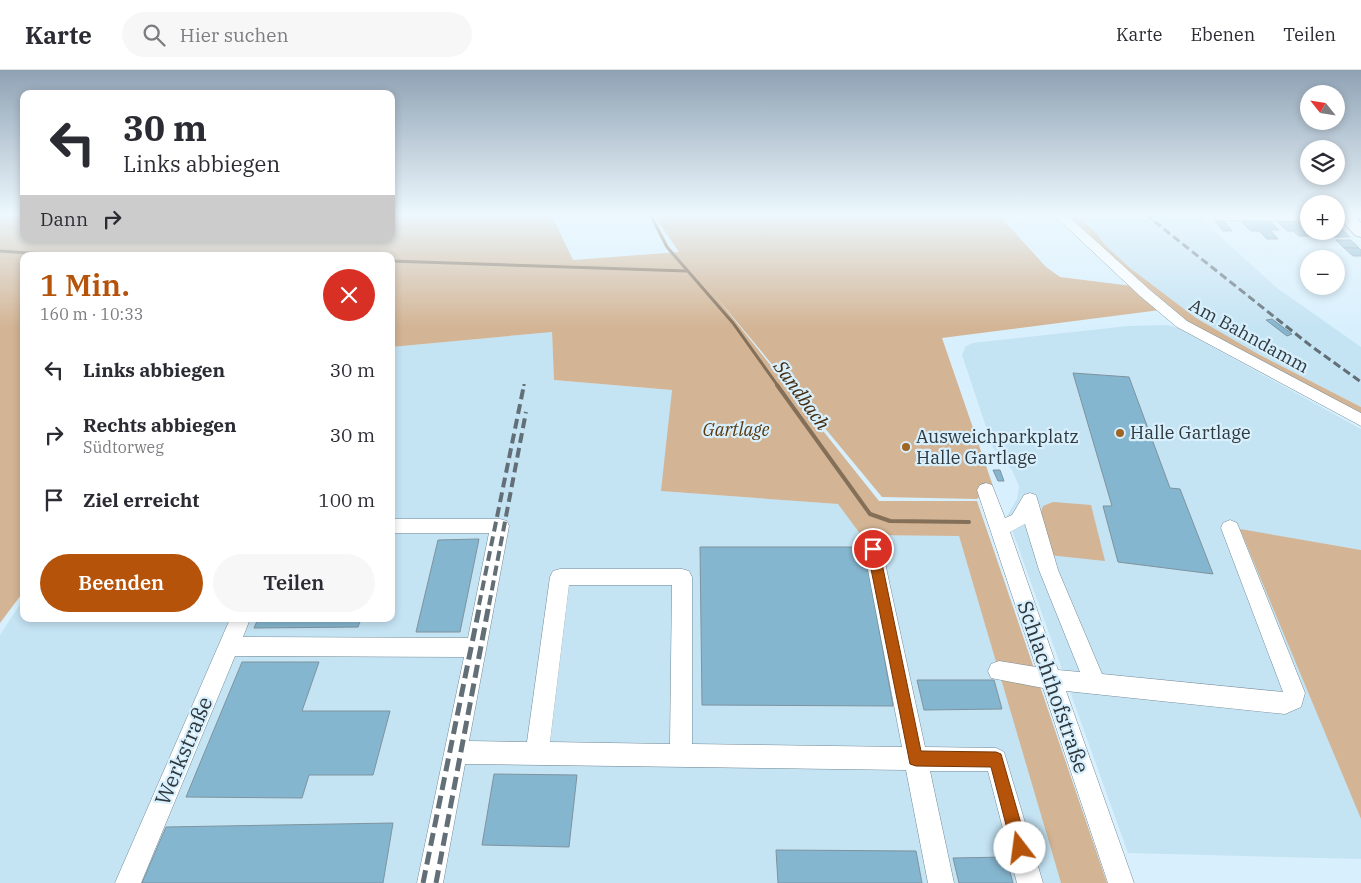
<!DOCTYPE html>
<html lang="de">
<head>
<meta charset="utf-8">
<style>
  body { margin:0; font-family:"IBM Plex Serif",serif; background:#f7f7f7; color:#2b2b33; height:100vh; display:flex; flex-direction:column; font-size:19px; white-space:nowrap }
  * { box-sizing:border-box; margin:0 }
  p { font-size:16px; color:#7c7c81 }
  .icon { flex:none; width:28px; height:28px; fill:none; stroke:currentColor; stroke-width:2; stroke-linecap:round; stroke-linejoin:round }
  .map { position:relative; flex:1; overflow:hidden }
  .side { position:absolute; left:20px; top:182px; width:375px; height:370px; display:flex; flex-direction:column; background:#fff; border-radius:10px; box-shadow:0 2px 8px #0003 }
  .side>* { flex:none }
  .guide { position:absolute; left:20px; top:20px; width:375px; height:152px; border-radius:10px; box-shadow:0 2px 8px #0003; background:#fff; color:#2b2b33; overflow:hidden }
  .needle { width:32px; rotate:300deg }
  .buttons { position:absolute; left:1300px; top:15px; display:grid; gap:10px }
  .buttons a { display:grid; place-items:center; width:45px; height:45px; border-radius:50%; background:#fff; box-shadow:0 2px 8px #0003; font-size:25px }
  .pin { position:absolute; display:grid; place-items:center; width:42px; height:42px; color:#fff; margin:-21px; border:2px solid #fff; border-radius:50%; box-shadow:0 1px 5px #0007 }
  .me { position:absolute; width:55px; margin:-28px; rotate:345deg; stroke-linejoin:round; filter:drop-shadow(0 0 4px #0008) }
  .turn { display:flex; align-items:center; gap:18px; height:105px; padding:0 20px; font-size:22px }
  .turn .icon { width:65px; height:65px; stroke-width:2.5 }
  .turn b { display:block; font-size:35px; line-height:42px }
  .then { display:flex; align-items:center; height:48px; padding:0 20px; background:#0003; gap:10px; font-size:19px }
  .round { display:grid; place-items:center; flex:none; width:52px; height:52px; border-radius:26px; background:#f7f7f7 }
  .overview { display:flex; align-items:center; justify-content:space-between; height:85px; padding:0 20px }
  h1 { font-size:30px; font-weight:600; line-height:38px; color:#b45309 }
  .button { display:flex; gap:10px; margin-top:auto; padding:10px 20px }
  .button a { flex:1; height:58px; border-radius:30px; background:#b45309; color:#fff; font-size:20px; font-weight:600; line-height:58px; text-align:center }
  .button a+a { background:#f7f7f7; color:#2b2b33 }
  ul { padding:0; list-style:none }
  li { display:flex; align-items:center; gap:15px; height:65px; padding:0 20px }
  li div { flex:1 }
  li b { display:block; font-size:19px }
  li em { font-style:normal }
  header { display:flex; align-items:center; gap:30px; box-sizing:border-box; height:70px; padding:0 25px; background:#fff; border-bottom:1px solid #e1e1e2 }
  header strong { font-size:24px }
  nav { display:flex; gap:28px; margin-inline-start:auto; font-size:18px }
  .search { width:350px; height:45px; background:#f7f7f7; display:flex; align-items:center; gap:12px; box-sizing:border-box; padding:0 18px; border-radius:28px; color:#7c7c81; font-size:19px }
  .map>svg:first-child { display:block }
  .built { fill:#c4e3f3 }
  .green { fill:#d3b494 }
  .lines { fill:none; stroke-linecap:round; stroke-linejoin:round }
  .stream-far1 { stroke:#847059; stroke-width:3 }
  .stream { stroke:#847059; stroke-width:4 }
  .building { fill:#85b6cf; stroke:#7e939f }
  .minor-casing { stroke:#758b96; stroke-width:1 }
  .major-casing { stroke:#758b96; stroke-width:2 }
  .minor { fill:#fff; fill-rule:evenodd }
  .major { fill:#fff; fill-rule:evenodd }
  .rail-far2 { stroke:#626f77; stroke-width:3; stroke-dasharray:8 4; stroke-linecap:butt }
  .rail-far1 { stroke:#626f77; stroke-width:4; stroke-dasharray:10 5; stroke-linecap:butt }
  .rail { stroke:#626f77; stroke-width:5; stroke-dasharray:13 6; stroke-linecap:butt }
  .route { fill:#b45309; stroke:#753606 }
  .poi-dot { fill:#9e6622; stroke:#d8f0fd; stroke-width:2 }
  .labels { text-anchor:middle; stroke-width:4.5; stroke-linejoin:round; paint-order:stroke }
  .street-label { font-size:18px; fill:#2f383d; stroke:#d8f0fd }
  .park-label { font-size:18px; font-style:italic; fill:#59370a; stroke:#d8f0fd }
  .poi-label { font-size:18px; fill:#2f383d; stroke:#d8f0fd; text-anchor:start }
  .water-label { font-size:19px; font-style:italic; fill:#442b0e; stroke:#d8f0fd }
  .near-street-label { font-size:21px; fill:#2f383d; stroke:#d8f0fd }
</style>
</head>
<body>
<header>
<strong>Karte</strong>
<div class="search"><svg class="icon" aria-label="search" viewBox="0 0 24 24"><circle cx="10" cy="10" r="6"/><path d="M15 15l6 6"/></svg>Hier suchen</div>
<nav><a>Karte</a><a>Ebenen</a><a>Teilen</a></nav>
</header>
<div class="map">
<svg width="1361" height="813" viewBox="0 0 1361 813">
  <rect width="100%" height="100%" fill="#d8f0fd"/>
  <!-- built -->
  <g class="built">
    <polygon points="1076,144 1200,144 1213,160 1277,218 1361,277 1361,337 1258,284 1196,248 1130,198 1106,176 1097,164"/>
    <polygon points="1167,255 1178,258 1361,359 1361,480 1241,460 1361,749 1361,789 1128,783 1007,446 1017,429 1019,416 1012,400 993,378 962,285 966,276 972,273 1128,256"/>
    <polygon points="552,262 554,310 672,320 662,421 839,434 862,465 959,466 1061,813 0,813 0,565 24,528 24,549 391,549 391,277"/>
  </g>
  <!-- green -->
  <g class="green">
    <polygon points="0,144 24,144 24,169 391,169 391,144 551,144 573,190 679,182 654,145 657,144 998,144 1046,197 1060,207 1132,216 1160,240 942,268 993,416 977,429 882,427 713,223 879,431 977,431 1107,813 1061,813 959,466 861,465 838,434 661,421 672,320 554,310 552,262 391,277 391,186 24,186 24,521 0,553"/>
    <polygon points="1062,144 1076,144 1097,164 1106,176 1130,198 1196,248 1258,284 1361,337 1361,347 1185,253 1108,187"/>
    <polygon points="1053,432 1091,435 1105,491 1049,485 1040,445 1043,436"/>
    <polygon points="1240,459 1361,480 1361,749"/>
  </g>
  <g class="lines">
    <!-- stream-far1 -->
    <g class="stream-far1">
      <polyline points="650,144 667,177 733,253 778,316"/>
      <polyline points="0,181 59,185 209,184"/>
      <polyline points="225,185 260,186"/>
      <polyline points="391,191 687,201"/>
    </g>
    <!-- stream -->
    <polyline class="stream" points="777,315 870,444 890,451 969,452"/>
  </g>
  <!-- building -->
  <g class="building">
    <polygon points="1269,150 1279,160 1270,160 1278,169 1267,169 1259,161 1251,161 1241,151"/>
    <polygon points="1215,151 1224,151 1232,161 1223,161"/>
    <polygon points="1278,152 1300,152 1314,166 1299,166 1293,161 1287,161"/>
    <polygon points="1336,158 1341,158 1350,167 1334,167 1329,161 1336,161"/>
    <polygon points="1336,170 1351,170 1359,178 1344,178"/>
    <polygon points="1344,178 1359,178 1361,180 1361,186 1353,186"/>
    <polygon points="1322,183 1337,186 1339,191 1336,191 1336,189 1323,189"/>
    <polygon points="1272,249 1292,264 1287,266 1266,250"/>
    <polygon points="1073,303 1129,307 1170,418 1180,419 1213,504 1118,492 1103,436 1112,436"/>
    <polygon points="993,400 1000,400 1004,411 998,411"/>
    <polygon points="479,469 460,562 416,562 438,470"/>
    <polygon points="700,477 864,477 893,636 702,635"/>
    <polygon points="258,549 361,549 358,557 254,558"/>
    <polygon points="242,592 319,592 302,641 390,641 373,705 309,705 302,728 186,727"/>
    <polygon points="917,610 994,610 1002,639 924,640"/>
    <polygon points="494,704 577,705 569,777 482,775"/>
    <polygon points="393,753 383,813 142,813 166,757"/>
    <polygon points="776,780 916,781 922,813 778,813"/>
    <polygon points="1006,787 1013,813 959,813 953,788"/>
  </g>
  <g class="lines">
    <!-- minor casing -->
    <g class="minor-casing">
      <g id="minor">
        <polygon points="1053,144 1066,144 1150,220 1187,251 1361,343 1361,356 1177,257 1140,226"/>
        <polygon points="1215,144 1309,144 1309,151 1220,150 1216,149 1214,146"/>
        <path d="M986,413l6,2 13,33 7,-3 12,-20 6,-2 6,2 22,75 44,104 181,18 -62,-164 2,-5 7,-3 7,3 68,170 -4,14 -16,7 -219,-23 68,192h-26l-65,-195 -52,-10 -3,-7 3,-7 8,-3 37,6 -59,-177 3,-5zM1025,454l14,46 41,102 -22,-2 -48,-138z"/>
        <path d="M391,449h109l7,2 2,5 -40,215 58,1 23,-165 3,-6 7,-2h122l7,2 3,6v167l210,3 -38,-198 2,-6 7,-2 7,2 2,6 43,198 71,1 8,4 39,131h-26l-29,-112h-58l24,112h-26l-22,-113 -441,-6 -22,119h-26l47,-226 -229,-1 -94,227h-26l115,-264h20l-7,18 225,1 21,-105h-98zM569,515h103l-2,159 -120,-2z"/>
      </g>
    </g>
    <!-- major casing -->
    <g class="major-casing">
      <polygon id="major" points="1336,144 1352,144 1361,153 1361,167 1355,165"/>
    </g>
    <!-- minor -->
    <use href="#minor" class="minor"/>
    <!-- major -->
    <use href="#major" class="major"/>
    <!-- rail-far2 -->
    <g class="rail-far2">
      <polyline points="1145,144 1311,276 1361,312"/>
      <polyline points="524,316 524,314"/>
    </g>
    <!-- rail-far1 -->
    <g class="rail-far1">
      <polyline points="479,535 524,315"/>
      <polyline points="489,535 526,342"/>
    </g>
    <!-- rail -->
    <g class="rail">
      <polyline points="423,813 480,534"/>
      <polyline points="436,813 489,534"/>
    </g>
  </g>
  <!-- sky -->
  <linearGradient id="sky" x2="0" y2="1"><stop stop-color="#8fa2b4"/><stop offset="0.56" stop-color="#edf8fe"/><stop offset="1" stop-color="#edf8fe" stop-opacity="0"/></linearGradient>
  <rect width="1361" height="258" fill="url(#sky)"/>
  <!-- route -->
  <polygon class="route" points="873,474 877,476 879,479 921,681 996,682 1001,684 1028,778 1026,783 1020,786 1015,783 1012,778 991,697 916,696 910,694 867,479 869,476"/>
  <!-- markers -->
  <g class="poi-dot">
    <circle cx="1120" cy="363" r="5"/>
    <circle cx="906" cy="377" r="5"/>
  </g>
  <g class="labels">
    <!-- street labels -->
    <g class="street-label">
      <text transform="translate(1249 266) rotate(29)" y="6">Am Bahndamm</text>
    </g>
    <!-- park labels -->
    <g class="park-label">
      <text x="736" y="366">Gartlage</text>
    </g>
    <!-- poi labels -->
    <g class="poi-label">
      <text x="1130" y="369">Halle Gartlage</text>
      <text x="916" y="373">Ausweichparkplatz<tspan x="916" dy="21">Halle Gartlage</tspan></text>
    </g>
    <!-- water labels -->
    <g class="water-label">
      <text transform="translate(802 325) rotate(54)" y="7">Sandbach</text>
    </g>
    <!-- near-street labels -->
    <g class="near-street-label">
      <text transform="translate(1053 617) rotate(71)" y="7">Schlachthofstraße</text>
      <text transform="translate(184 681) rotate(-67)" y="7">Werkstraße</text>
    </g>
  </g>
</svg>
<div class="buttons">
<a><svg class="needle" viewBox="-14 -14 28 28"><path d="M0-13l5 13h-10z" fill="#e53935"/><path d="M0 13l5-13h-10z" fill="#7c7c81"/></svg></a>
<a><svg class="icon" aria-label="layers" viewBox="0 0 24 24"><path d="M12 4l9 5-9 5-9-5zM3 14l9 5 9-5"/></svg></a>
<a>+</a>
<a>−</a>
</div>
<div class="pin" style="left:873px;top:479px;background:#d93025"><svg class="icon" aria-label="arrive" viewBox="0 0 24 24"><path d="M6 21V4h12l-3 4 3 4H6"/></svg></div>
<svg class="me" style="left:1020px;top:778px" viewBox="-20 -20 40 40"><circle r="19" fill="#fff"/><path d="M0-13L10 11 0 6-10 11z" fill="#b45309"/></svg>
<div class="guide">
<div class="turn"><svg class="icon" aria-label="left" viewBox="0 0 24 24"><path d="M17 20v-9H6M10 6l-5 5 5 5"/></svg><div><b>30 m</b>Links abbiegen</div></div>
<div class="then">Dann<svg class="icon" aria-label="right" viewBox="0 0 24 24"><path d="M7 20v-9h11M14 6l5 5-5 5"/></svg></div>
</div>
<section class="side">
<div class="overview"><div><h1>1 Min.</h1><p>160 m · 10:33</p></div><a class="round" style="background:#d93025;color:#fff"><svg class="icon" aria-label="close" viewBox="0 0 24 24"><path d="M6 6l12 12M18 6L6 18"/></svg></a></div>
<ul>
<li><svg class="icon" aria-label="left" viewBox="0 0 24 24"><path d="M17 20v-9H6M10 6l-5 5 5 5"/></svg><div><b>Links abbiegen</b></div><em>30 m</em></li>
<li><svg class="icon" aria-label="right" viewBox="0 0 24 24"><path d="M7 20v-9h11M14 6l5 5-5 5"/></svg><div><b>Rechts abbiegen</b><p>Südtorweg</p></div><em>30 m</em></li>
<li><svg class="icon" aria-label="arrive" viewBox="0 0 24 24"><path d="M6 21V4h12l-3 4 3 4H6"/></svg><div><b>Ziel erreicht</b></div><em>100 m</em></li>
</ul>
<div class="button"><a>Beenden</a><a>Teilen</a></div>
</section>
</div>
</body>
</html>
